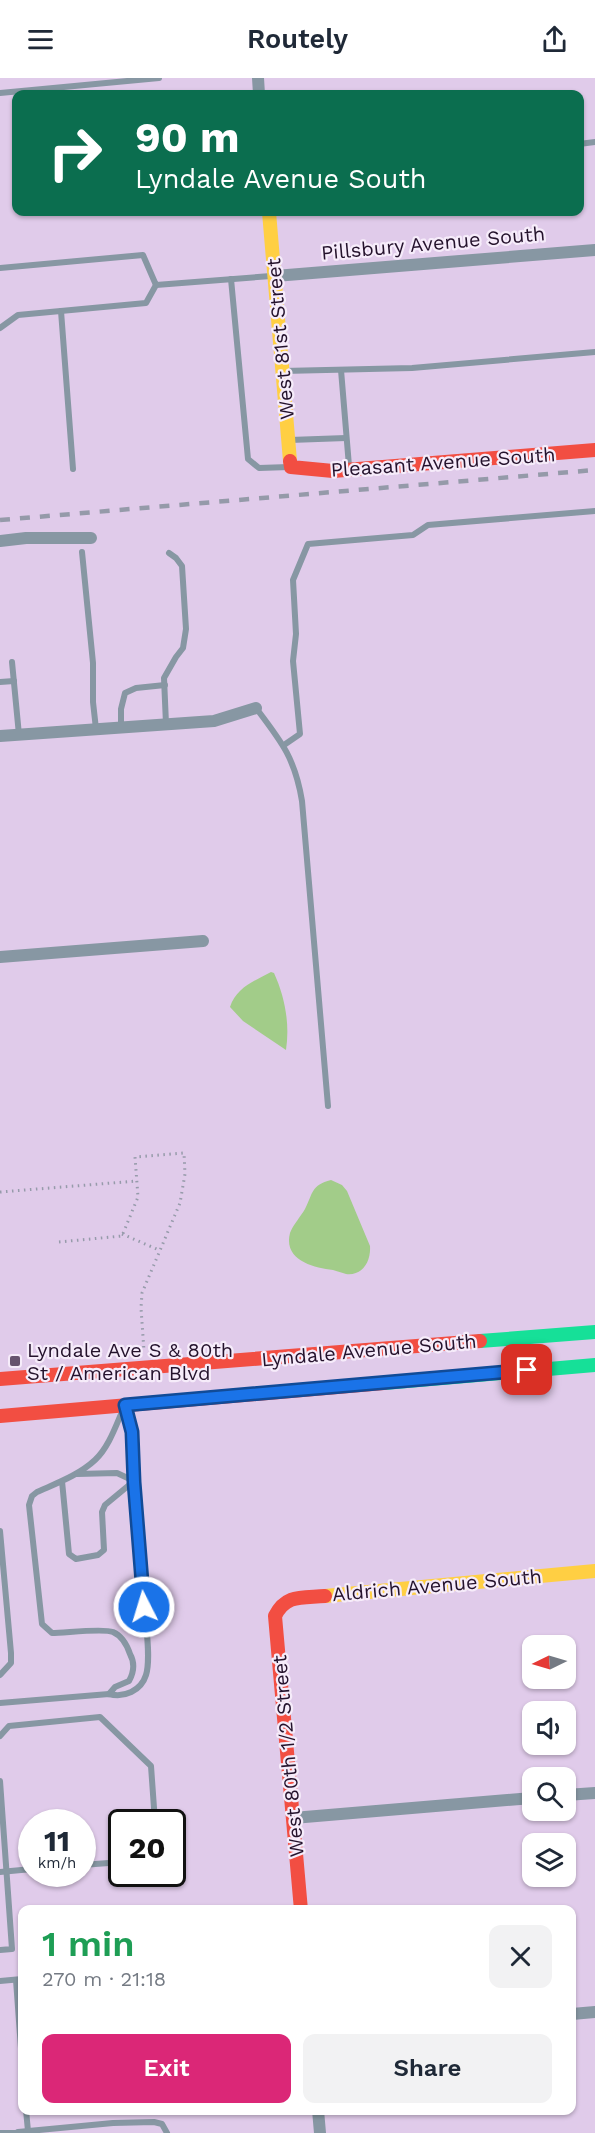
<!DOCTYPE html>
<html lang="en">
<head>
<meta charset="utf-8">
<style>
  body { margin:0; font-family:"Work Sans",sans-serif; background:#f2f2f3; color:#1f2937; height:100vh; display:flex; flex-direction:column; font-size:22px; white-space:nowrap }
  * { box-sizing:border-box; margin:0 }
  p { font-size:20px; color:#747a83 }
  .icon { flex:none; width:33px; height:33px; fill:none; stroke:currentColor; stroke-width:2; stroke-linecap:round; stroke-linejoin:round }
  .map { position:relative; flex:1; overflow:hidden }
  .sheet { position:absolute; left:18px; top:1827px; width:558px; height:210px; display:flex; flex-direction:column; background:#fff; border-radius:12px; box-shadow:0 2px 4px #0004 }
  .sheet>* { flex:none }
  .hud { position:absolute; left:12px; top:12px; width:572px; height:126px; border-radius:12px; box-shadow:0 2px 4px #0004; background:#0b6e4f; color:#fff; overflow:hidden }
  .needle { width:39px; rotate:265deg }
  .tools { position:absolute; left:522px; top:1557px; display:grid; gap:12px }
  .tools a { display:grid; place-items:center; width:54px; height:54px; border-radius:12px; background:#fff; box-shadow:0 2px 4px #0004; font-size:30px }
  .speed { position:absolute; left:18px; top:1731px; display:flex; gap:12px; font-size:30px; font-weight:700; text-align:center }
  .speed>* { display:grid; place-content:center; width:78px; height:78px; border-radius:50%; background:#fff; box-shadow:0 2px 4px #0004; line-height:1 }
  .speed small { font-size:15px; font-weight:400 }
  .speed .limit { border:3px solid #111; border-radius:9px; background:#fff; color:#111 }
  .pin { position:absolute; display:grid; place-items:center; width:51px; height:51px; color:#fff; margin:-26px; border-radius:12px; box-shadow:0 3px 9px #0006 }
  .me { position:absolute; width:66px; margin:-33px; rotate:355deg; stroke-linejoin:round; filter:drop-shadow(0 0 4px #0008) }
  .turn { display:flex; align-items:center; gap:21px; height:126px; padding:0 24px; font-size:27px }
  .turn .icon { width:78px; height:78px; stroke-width:2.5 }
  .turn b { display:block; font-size:42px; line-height:51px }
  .round { display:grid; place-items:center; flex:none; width:63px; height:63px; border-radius:12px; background:#f2f2f3 }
  .headline { display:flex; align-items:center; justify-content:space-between; height:102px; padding:0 24px }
  h1 { font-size:36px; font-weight:600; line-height:45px; color:#1e9e55 }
  .button { display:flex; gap:12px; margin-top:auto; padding:12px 24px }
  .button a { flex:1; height:69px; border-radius:12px; background:#db2777; color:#fff; font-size:24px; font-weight:600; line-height:69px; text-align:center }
  .button a+a { background:#f2f2f3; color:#1f2937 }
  header { display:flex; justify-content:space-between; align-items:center; height:78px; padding:0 24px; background:#fff; font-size:27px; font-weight:600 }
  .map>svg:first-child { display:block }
  .water { fill:#a2cc89 }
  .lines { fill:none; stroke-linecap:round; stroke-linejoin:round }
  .path { stroke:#969baa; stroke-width:3; stroke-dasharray:1.5 4.5; stroke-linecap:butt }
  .lane { stroke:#8797a3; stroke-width:6 }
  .street { stroke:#8797a3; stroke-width:12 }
  .fast { stroke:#16e098; stroke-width:14 }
  .slow { stroke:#ffcf43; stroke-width:14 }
  .jam { stroke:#f24e42; stroke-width:14 }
  .rail { stroke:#959aa9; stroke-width:4.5; stroke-dasharray:10 10; stroke-linecap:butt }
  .route-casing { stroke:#114b97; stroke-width:15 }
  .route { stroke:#1a73e8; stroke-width:10 }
  .poi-dot { fill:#66536e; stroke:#f6ecfa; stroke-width:2 }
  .labels { text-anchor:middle; stroke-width:4.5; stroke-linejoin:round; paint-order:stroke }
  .street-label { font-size:20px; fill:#24122c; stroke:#f6ecfa }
  .poi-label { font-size:20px; fill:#24122c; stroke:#f6ecfa; text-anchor:start }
</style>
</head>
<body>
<header><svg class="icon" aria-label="menu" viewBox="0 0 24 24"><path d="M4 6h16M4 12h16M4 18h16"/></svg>Routely<svg class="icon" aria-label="share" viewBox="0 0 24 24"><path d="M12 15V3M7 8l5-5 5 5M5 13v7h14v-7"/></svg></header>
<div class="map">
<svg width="595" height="2055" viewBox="0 0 595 2055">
  <rect width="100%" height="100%" fill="#e0cbea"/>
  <!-- water -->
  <g class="water">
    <path d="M271,894l3,1c11,24 16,51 12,77l-43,-29 -13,-14c6,-19 24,-26 41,-35z"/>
    <path d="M331,1102l11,5 5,6 23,55c1,15 -7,30 -24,28 -4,-1 -9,-3 -13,-4 -20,-2 -50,-10 -43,-37 3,-8 11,-17 15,-24 8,-16 6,-24 26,-29z"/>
  </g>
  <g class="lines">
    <!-- path -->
    <g class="path">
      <polyline points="0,1114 137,1103"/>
      <polyline points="122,1156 159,1172"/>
      <polyline points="59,1164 122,1158 138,1119 135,1079 184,1075 185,1096 180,1125 142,1215 141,1230 144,1273"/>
    </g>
    <!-- lane -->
    <g class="lane">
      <polyline points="0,15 159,0"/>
      <polyline points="579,66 595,64"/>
      <polyline points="0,190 143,177 156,207 271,198"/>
      <polyline points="231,201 248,381 259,390 289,389"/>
      <polyline points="61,233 73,391"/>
      <polyline points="0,250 18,237 146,225 156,207"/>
      <polyline points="341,292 349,388"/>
      <polyline points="283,293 412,290 595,274"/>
      <polyline points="290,362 346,360"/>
      <polyline points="82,474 93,585 93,624 96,651"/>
      <polyline points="12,584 19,657"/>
      <polyline points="0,604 14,603"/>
      <path d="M256,630c25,33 39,50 46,93l26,305"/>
      <polyline points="166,646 164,600 176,579 183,570 186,551 182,488 176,480 169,475"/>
      <polyline points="121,650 121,631 125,615 136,610 165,607"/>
      <polyline points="284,667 300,656 293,583 296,556 293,502 308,466 413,457 428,447 595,433"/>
      <path d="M62,1403l7,73 7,5 22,-4 6,-5 -2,-38 3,-7 29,-24 -2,-49 -7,-27c-8,17 -15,41 -30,55 -16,15 -38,23 -58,32l-5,4 -3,9 13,119 10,9c13,0 51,-5 61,-1 9,4 14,13 17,22 5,9 4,18 -1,27l-14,6 -6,7"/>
      <polyline points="0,1453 11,1575 11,1585 0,1597"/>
      <path d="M0,1625l109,-9c15,4 32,-3 37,-19 5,-16 0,-47 -1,-64 -4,-43 -9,-86 -11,-130l-17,-8 -40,1"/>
      <polyline points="0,1658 9,1648 100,1639 151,1688 155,1744"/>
      <polyline points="0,1703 12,1871 0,1872"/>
      <polyline points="82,1787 122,1784"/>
      <polyline points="0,1794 32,1791"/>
      <polyline points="16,1902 22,1984"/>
      <polyline points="0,1903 22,1901"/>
      <polyline points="26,2032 28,2053"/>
      <polyline points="18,2054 113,2045 154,2044 162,2046 167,2055"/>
      <polyline points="1,2055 21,2055"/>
    </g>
    <!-- street -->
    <g class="street">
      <polyline points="258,0 259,16"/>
      <polyline points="275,198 595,172"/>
      <polyline points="0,463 26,460 91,460"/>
      <polyline points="0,658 214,643 256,630"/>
      <polyline points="0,879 203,863"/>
      <polyline points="566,1717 595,1715"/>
      <polyline points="293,1740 532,1720"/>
      <polyline points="572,1936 595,1934"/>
      <polyline points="318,2032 320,2055"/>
    </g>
    <!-- fast -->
    <g class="fast">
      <polyline points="480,1263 595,1254"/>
      <polyline points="384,1305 595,1287"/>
    </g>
    <!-- slow -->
    <g class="slow">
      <polyline points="269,134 290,383"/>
      <polyline points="325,1518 595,1493"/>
    </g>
    <!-- jam -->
    <g class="jam">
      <polyline points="290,383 291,389 333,393 595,372"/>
      <polyline points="0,1301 480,1263"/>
      <polyline points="0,1338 384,1305"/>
      <path d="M301,1832l-26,-294c11,-22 27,-18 50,-20"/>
    </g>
    <!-- rail -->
    <polyline class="rail" points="0,442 595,392"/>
  </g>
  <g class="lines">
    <!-- route casing -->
    <g class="route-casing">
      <polyline id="route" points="144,1529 134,1404 132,1354 125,1327 527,1292"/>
    </g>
    <!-- route -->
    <use href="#route" class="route"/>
  </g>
  <!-- markers -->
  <rect class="poi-dot" x="9" y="1277" width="12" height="12" rx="3"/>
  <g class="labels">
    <!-- street labels -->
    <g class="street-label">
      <text transform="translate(433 165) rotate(-5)" y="7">Pillsbury Avenue South</text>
      <text transform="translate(280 261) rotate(-95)" y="7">West 81st Street</text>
      <text transform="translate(443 384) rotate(-4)" y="7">Pleasant Avenue South</text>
      <text transform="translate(369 1272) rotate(-5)" y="7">Lyndale Avenue South</text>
      <text transform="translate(437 1507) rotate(-5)" y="7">Aldrich Avenue South</text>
      <text transform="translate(288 1678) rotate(-95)" y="7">West 80th 1/2 Street</text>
    </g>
    <!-- poi labels -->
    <g class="poi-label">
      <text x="27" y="1279">Lyndale Ave S &amp; 80th<tspan x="27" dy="23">St / American Blvd</tspan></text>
    </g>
  </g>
</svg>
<div class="tools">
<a><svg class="needle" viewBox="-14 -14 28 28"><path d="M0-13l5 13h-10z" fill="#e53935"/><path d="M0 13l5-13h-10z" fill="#747a83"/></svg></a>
<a><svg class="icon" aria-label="sound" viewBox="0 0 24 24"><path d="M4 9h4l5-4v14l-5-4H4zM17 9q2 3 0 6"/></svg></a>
<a><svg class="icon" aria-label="search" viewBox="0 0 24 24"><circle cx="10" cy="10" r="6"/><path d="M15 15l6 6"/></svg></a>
<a><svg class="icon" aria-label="layers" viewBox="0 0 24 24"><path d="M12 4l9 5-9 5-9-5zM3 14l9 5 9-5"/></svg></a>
</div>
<div class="speed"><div>11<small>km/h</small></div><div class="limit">20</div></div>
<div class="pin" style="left:527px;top:1292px;background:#d93025"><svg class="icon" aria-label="arrive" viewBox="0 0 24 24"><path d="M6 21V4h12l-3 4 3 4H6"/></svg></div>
<svg class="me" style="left:144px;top:1529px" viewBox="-20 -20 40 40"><circle r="17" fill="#1a73e8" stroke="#fff" stroke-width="3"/><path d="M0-11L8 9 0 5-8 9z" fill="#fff"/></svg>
<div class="hud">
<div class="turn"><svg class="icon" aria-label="right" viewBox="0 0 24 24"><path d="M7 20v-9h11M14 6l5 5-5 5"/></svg><div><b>90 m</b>Lyndale Avenue South</div></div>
</div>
<section class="sheet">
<div class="headline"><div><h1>1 min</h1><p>270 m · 21:18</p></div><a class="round"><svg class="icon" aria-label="close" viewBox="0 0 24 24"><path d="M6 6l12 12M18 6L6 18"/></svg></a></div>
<div class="button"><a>Exit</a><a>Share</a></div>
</section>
</div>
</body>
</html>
